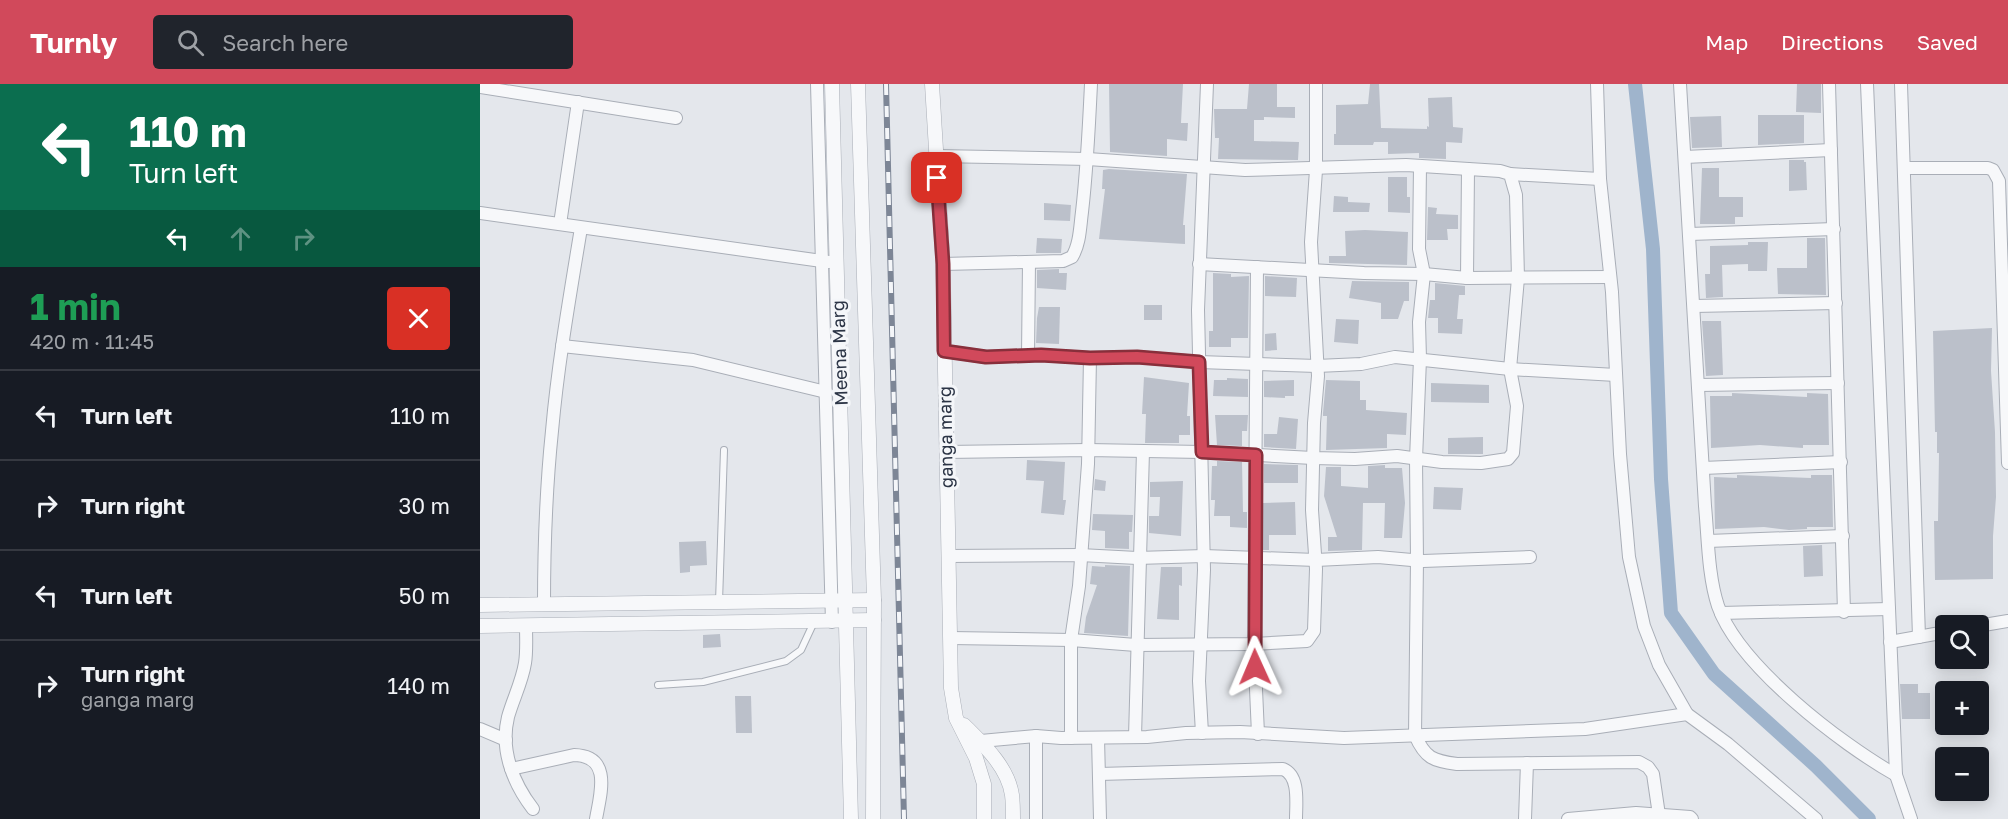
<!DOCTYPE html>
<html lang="en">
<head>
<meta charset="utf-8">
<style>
  body { margin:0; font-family:"Golos Text",sans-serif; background:#20242c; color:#f1f3f6; height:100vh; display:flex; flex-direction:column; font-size:22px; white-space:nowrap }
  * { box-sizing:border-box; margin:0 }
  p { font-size:20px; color:#9ea1a6 }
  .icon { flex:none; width:33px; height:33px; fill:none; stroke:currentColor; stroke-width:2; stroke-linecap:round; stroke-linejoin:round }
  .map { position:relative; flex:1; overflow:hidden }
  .sheet { display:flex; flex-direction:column; background:#171b24; width:480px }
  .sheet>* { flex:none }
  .hud { background:#0b6e4f; color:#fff; overflow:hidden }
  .tools { position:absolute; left:1455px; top:531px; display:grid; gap:12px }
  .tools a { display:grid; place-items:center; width:54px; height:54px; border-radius:6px; background:#171b24; box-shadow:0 3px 15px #0003; font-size:30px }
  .pin { position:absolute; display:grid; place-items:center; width:51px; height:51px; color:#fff; margin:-26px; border-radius:12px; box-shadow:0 3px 9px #0006 }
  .me { position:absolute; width:66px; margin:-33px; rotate:359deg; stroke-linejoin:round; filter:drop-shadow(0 0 4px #0008) }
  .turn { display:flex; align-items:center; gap:21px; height:126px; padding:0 30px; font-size:27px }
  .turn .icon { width:78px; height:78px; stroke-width:2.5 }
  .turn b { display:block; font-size:42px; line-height:51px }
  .lanes { display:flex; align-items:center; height:57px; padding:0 30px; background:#0003; justify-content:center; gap:30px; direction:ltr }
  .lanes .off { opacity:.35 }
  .round { display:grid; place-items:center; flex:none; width:63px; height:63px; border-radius:6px; background:#20242c }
  .overview { display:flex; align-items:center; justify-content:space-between; height:102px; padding:0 30px }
  h1 { font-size:36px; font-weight:700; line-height:45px; color:#1e9e55 }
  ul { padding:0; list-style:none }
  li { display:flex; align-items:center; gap:18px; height:90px; padding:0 30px; border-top:2px solid #363941 }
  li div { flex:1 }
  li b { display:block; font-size:22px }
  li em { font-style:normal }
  header { display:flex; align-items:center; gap:36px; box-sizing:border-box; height:84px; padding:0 30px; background:#d1495b; color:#fff }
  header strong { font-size:28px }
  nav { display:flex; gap:33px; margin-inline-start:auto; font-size:21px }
  .search { width:420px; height:54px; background:#20242c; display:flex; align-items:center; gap:15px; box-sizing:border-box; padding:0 21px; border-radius:6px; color:#9ea1a6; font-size:22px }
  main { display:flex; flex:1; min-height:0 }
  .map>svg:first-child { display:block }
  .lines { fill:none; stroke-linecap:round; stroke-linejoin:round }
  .canal { stroke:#9fb4cc; stroke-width:14 }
  .building { fill:#bbc0ca }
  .service-casing { stroke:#a9aeb7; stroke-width:8 }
  .minor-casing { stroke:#a9aeb7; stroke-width:14 }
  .tertiary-casing { stroke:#a9aeb7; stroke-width:15 }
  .service { stroke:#f7f8fa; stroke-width:6 }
  .minor { stroke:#f7f8fa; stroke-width:12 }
  .tertiary { stroke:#f7f8fa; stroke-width:14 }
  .rail-casing { stroke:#7d8696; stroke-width:6 }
  .rail { stroke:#f4f6f9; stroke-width:4; stroke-dasharray:11; stroke-linecap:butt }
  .route-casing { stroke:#882f3b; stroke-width:15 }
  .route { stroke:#d1495b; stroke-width:10 }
  .labels { text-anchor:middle; stroke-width:6; stroke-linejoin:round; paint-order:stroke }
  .street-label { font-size:18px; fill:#2b3445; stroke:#f4f6f9 }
</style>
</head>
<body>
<header>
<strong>Turnly</strong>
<div class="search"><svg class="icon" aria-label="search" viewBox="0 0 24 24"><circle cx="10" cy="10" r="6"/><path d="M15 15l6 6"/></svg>Search here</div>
<nav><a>Map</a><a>Directions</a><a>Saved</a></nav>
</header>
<main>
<section class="sheet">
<div class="hud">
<div class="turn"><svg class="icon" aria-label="left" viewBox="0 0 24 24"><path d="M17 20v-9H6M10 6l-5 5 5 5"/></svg><div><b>110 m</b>Turn left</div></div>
<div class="lanes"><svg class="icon" aria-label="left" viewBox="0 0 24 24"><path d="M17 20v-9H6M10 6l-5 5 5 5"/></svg><svg class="icon off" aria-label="ahead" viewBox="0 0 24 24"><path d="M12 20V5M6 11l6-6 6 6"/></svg><svg class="icon off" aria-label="right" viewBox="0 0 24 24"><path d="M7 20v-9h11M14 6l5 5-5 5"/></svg></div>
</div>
<div class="overview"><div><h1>1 min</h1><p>420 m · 11:45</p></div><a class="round" style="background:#d93025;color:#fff"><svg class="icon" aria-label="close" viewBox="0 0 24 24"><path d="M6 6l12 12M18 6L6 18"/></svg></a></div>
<ul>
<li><svg class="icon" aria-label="left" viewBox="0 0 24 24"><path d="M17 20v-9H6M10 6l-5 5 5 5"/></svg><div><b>Turn left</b></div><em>110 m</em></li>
<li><svg class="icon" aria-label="right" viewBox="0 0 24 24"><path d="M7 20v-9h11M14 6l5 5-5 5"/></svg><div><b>Turn right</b></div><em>30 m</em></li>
<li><svg class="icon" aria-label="left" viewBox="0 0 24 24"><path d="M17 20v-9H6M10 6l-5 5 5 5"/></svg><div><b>Turn left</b></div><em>50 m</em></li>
<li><svg class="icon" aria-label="right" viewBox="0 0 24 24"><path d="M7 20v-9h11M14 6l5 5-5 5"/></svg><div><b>Turn right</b><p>ganga marg</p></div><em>140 m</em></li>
</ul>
</section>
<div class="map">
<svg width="1528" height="735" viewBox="0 0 1528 735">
  <rect width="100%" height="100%" fill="#e4e7ec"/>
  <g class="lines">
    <!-- canal -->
    <polyline class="canal" points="1155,0 1173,165 1181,395 1191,529 1234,590 1336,682 1389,735"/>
  </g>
  <!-- building -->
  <g class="building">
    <polygon points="629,0 703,0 701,39 708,39 707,57 687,55 687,72 630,68"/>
    <polygon points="769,0 797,0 797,23 815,23 815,34 784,33 784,36 774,36 774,57 819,58 818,76 738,75 739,54 735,54 734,25 767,25"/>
    <polygon points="890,0 899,0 901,44 947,45 947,42 949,43 948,14 972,13 973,43 983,44 982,59 966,58 966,75 939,74 939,69 908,70 908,58 894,58 893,61 854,61 854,50 856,50 856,21 888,20"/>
    <polygon points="1317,0 1341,0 1341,29 1316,28"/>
    <polygon points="1278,31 1324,31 1324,59 1278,61"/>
    <polygon points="1241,32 1242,63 1212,64 1210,33"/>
    <polygon points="1309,76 1324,76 1324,78 1326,78 1327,106 1309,107"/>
    <polygon points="1222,84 1239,84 1239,113 1263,113 1263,133 1255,133 1255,140 1220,140"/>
    <polygon points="629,85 707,90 703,141 705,141 705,160 619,155 625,105 622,105 623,86"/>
    <polygon points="908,93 927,93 927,113 930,113 930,129 908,128"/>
    <polygon points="854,112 868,113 868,118 890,119 889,128 853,128"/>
    <polygon points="564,119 591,121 590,137 564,136"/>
    <polygon points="948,123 957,124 956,130 978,131 978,145 967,145 968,156 947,156"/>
    <polygon points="885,146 928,148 927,181 849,179 849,172 866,172 865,147"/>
    <polygon points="557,154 582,155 581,169 556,169"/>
    <polygon points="1327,154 1345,154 1346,211 1298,210 1297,184 1327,184"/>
    <polygon points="1268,158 1288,158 1287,187 1268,187 1268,180 1242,181 1243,213 1226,214 1225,190 1230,190 1230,162 1268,161"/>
    <polygon points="579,185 579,189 587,189 586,206 557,204 557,186"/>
    <polygon points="733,189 751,190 751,193 769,192 768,254 751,254 751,263 729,263 729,247 733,247"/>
    <polygon points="785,192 817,194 816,213 785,212"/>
    <polygon points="872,197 929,198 929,217 924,217 918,235 901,235 901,219 869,214"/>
    <polygon points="955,199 985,202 985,211 979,211 977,235 983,235 982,250 958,249 958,234 948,234 950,216 955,216"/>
    <rect x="664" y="221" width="18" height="15"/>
    <polygon points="559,223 580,223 579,260 556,259 557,234"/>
    <polygon points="856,235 879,236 878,260 854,258"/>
    <polygon points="1222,237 1241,237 1243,291 1226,292"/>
    <polygon points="1512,244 1511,287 1515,348 1516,413 1513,452 1513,495 1455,496 1454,437 1458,437 1459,369 1457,369 1457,348 1455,348 1453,247"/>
    <polygon points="796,249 797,266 785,267 785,250"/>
    <polygon points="664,293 709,299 707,332 710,332 710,351 699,351 699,359 665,359 666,330 662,330"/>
    <polygon points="747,294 768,295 768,313 733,312 734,296 747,296"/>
    <polygon points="814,296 814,312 805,312 805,314 784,313 784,297"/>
    <polygon points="846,296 880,297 880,316 886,316 886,326 927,329 926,351 907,350 907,364 846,366 847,332 843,332 843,329"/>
    <polygon points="951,299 1009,301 1009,319 951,318"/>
    <polygon points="1252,309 1327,313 1327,309 1348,310 1349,361 1323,361 1323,364 1280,361 1231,364 1230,312 1252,312"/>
    <polygon points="735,331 768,331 767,347 762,347 762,362 737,361"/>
    <polygon points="799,333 818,335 816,365 784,363 784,350 797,350"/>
    <polygon points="1003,353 1003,370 968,370 968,354"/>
    <polygon points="547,376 585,378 583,416 586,416 584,431 561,429 564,397 546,396"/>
    <polygon points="737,377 762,378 763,428 767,428 767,444 750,443 750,432 734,432 735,416 731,416 732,382 737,382"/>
    <polygon points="784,380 818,381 818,399 784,399"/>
    <polygon points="905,381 905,384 922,384 925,419 922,454 904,454 905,419 883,419 882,466 848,467 848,453 857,453 844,412 846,383 861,383 861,402 888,404 888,382"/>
    <polygon points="1257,391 1331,394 1331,391 1352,391 1353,443 1327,443 1327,445 1309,446 1284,443 1235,445 1234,393 1257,394"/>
    <polygon points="615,395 626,397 625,407 614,406"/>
    <polygon points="703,397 701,452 669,449 669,432 679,432 680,413 670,413 670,398"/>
    <polygon points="954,403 983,404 981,426 953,425"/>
    <polygon points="815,418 816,451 789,451 789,466 783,466 783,419"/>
    <polygon points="613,430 653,431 652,448 649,448 649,465 625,464 625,447 612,446"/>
    <polygon points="226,457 227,481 210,482 210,488 200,489 199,458"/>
    <polygon points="1342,461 1343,492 1324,493 1323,462"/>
    <polygon points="625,481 650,482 648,552 604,549 606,533 617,501 610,500 612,482 625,483"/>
    <polygon points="681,483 702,483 702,502 699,501 699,536 677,535"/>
    <polygon points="240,550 241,563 223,564 223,551"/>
    <polygon points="1420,600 1438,600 1438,609 1450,609 1450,635 1422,635"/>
    <polygon points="255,612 271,612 272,649 256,649"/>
  </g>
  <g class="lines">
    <!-- service casing -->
    <g class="service-casing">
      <g id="service">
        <polyline points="239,518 244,366"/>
        <polyline points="178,601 223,598 306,577 321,566 334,538"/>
      </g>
    </g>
    <!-- minor casing -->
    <g class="minor-casing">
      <g id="minor">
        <polyline points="337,0 352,538"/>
        <polyline points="1117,0 1120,95 1132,208 1140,370 1149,473 1164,542 1179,581 1207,630"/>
        <path d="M1200,0l25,422c3,31 3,70 13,100 21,60 123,138 178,169"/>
        <polyline points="1349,0 1364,528"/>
        <polyline points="1387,0 1416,691 1431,735"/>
        <polyline points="1421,0 1439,553"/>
        <polyline points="0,3 196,34"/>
        <polyline points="456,72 608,75 765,86 926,81 1020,87 1030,90 1036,111 1038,194 1030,285 1037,322 1033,369 1028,375 1001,379 962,378 917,372 875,375 833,374 722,368 608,366 466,368"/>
        <polyline points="1205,73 1351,66"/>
        <path d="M940,82l-1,83 5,25 -5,48 1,37 -4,100 1,101 -2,175c10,23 18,26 42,29l182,-2 9,5 5,7 6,41"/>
        <polyline points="1425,84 1508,84 1513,86 1519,97 1528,379"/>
        <polyline points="1030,90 1120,95"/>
        <polyline points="0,129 349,178"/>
        <polyline points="80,140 98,18"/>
        <polyline points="1210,150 1354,145"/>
        <path d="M463,180l120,-3 9,-4c8,-13 8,-30 10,-45 5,-43 7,-85 9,-128"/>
        <polyline points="719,180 884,189 944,190 987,194 1130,193"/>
        <polyline points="777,183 774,560 778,650"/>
        <polyline points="987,194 988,85"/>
        <polyline points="1214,222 1356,219"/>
        <polyline points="82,262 213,276 346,308"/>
        <polyline points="464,267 506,273 561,271 610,274 657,273 719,278 837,282 881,280 915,273 1030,285 1136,291"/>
        <polyline points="548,271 549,178"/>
        <polyline points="1219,301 1358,299"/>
        <polyline points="1223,384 1361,378"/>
        <polyline points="1228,457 1363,452"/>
        <polyline points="468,472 600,471 657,474 724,472 836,476 898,473 943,477 1050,473"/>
        <path d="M64,520c0,-58 2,-115 8,-173 6,-68 18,-136 29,-203"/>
        <polyline points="1241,529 1409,525"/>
        <path d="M46,541c0,13 1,26 -1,38 -3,19 -12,36 -17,54 -8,33 5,66 25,92"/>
        <polyline points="1498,542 1528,537"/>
        <polyline points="470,554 591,556 656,561 774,560 827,557 834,547 836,485 832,426 834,339 838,292 831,158 836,86 836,0"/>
        <polyline points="1410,558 1466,548"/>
        <polyline points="0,645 26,656"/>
        <polyline points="722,649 719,597 724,486 718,226 727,0"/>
        <polyline points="655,653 663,367"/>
        <polyline points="591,654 591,556 599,502 608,380 610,274"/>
        <polyline points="618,654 620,735"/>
        <polyline points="494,660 501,657 556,652 581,654 667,653 706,649 760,648 864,654 1105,645 1207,630 1248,660 1336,735"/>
        <path d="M31,685l63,-14c39,1 26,40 22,64"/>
        <path d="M619,690l184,-5c17,7 13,34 13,50"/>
        <polyline points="556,735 556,652"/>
        <polyline points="1045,735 1047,679"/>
        <polyline points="1088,735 1156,729 1210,733 1212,735"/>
      </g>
    </g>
    <!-- tertiary casing -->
    <g class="tertiary-casing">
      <g id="tertiary">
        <polyline points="352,0 371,735"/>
        <polyline points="378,0 394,516 393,735"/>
        <polyline points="452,0 463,180 471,604 476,634 496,674 504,700 504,735"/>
        <polyline points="0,521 394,516"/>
        <polyline points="0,542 394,536"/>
        <path d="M484,641c19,19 44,42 48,70 1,8 1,16 1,24"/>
      </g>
    </g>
    <!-- service -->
    <use href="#service" class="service"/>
    <!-- minor -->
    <use href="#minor" class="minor"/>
    <!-- tertiary -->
    <use href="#tertiary" class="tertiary"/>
    <!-- rail casing -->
    <g class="rail-casing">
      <polyline id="rail" points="406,0 424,735"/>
    </g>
    <!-- rail -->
    <use href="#rail" class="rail"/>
  </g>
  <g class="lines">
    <!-- route casing -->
    <g class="route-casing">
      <polyline id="route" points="457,94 463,180 464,267 506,273 561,271 610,274 657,273 719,278 722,368 776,371 775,583"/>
    </g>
    <!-- route -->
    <use href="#route" class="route"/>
  </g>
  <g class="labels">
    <!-- street labels -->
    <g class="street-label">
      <text transform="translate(360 269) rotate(-92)" y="6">Meena Marg</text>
      <text transform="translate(466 353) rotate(-91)" y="6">ganga marg</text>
    </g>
  </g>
</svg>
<div class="tools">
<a><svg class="icon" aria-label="search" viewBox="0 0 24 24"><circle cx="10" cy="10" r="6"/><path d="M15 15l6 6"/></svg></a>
<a>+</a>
<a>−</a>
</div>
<div class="pin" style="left:457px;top:94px;background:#d93025"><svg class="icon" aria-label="arrive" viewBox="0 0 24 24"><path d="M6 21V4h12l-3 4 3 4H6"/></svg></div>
<svg class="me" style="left:775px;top:583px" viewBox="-20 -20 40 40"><path d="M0-17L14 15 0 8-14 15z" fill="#d1495b" stroke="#fff" stroke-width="4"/></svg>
</div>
</main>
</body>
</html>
